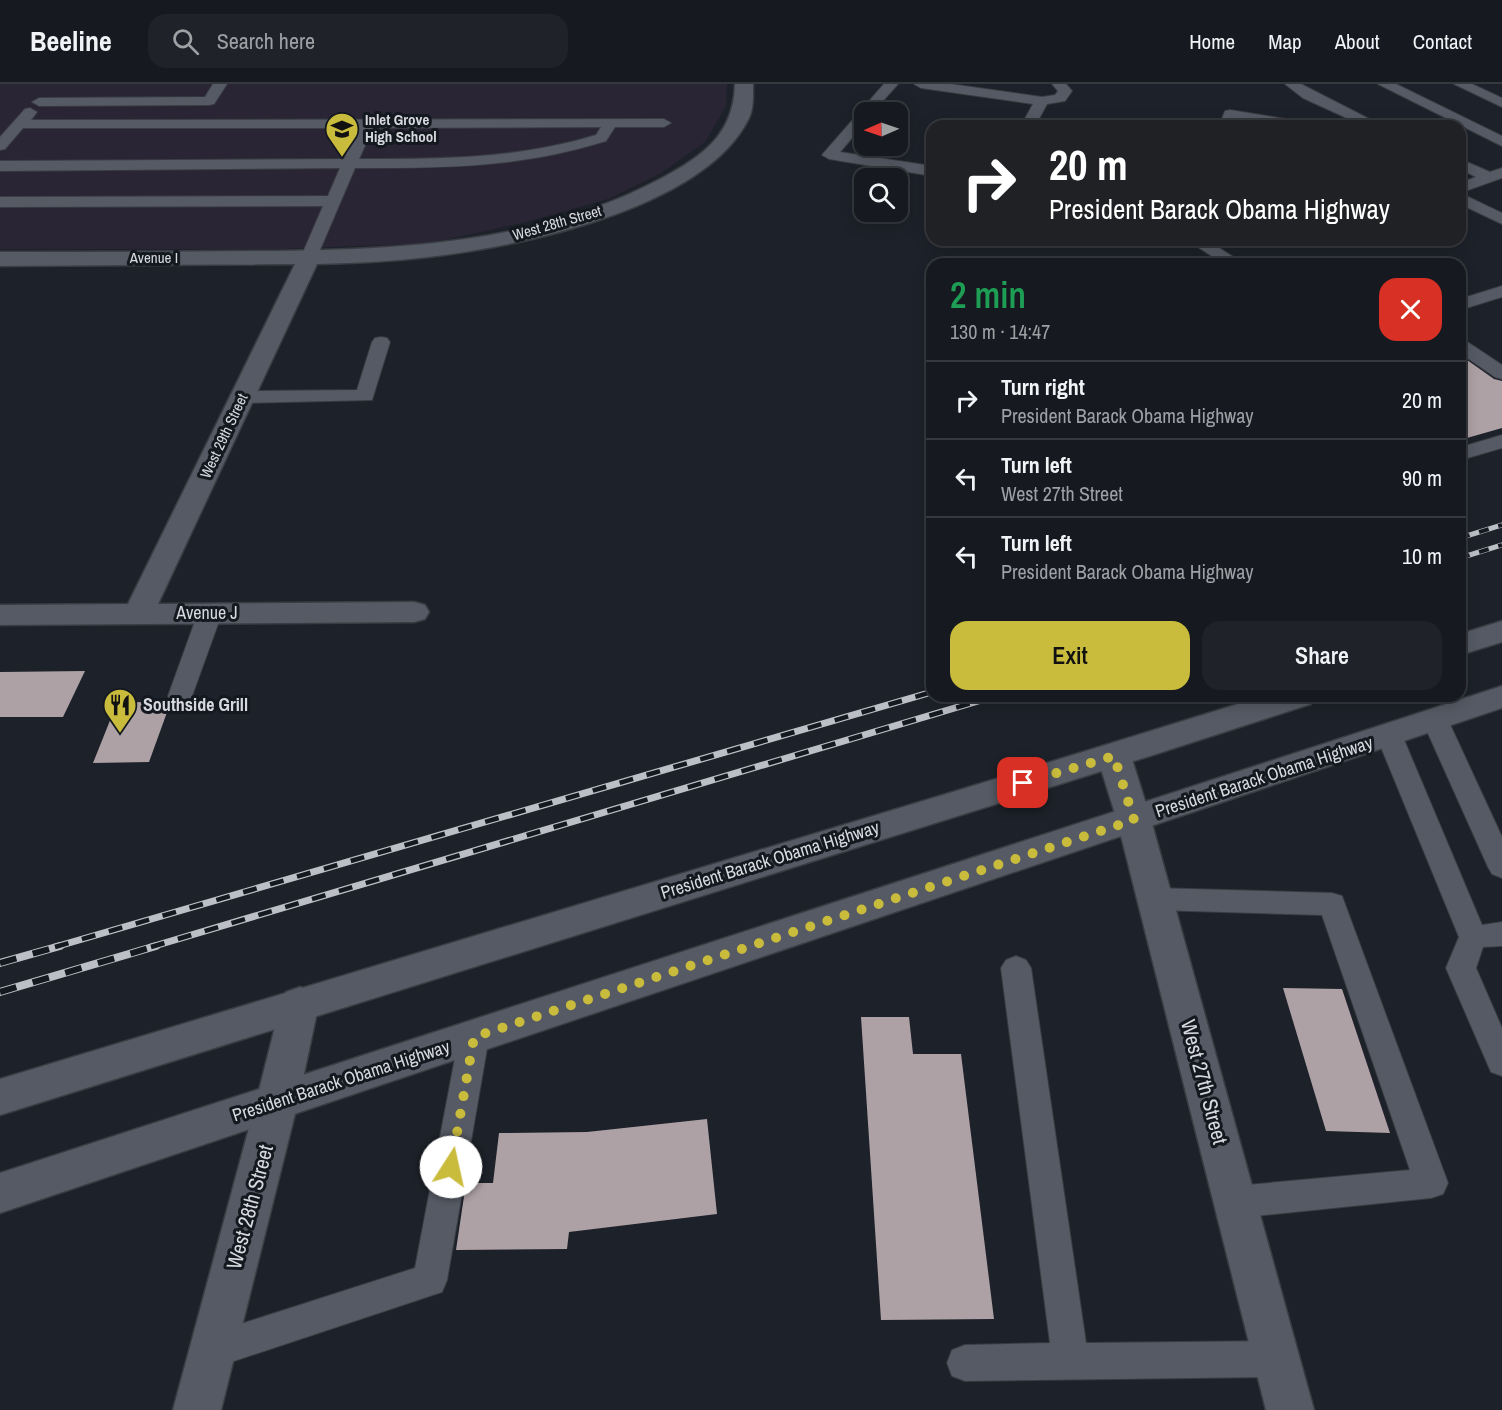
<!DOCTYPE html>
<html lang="en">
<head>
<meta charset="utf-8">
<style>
  body { margin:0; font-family:"Archivo Narrow",sans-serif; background:#1f2228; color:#f1f3f6; height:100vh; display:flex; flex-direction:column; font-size:22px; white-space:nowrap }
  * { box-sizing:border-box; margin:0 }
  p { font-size:20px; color:#9ea0a4 }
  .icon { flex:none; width:33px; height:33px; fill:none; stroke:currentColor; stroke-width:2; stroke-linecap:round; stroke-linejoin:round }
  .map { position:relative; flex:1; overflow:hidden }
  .details { position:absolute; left:926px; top:174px; width:540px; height:444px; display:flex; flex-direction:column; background:#16191f; border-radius:18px; box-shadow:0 3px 15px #0003,0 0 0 2px #35383d }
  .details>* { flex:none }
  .top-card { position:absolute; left:926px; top:36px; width:540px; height:126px; border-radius:18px; box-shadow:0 3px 15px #0003,0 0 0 2px #35383d; background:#202124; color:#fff; overflow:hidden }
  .needle { width:39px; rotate:268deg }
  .controls { position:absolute; left:854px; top:18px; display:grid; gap:12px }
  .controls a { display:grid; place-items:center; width:54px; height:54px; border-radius:12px; background:#16191f; box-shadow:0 3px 15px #0003,0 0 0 2px #35383d; font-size:30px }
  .pin { position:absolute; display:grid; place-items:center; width:51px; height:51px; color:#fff; margin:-26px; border-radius:12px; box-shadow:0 3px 9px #0006 }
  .me { position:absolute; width:66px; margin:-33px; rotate:10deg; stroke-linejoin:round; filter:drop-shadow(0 0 4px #0008) }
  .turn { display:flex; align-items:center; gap:21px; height:126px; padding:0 24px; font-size:27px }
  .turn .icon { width:78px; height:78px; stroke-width:2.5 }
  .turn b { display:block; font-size:42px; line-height:51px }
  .round { display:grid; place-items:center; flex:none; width:63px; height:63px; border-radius:18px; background:#1f2228 }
  .overview { display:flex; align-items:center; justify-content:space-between; height:102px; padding:0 24px }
  h1 { font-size:36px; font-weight:600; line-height:45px; color:#1e9e55 }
  .primary-button { display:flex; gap:12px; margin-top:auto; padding:12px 24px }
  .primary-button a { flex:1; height:69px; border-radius:18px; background:#c9bb3b; color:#111; font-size:24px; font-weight:600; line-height:69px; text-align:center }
  .primary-button a+a { background:#1f2228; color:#f1f3f6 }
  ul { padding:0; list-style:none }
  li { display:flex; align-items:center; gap:18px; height:78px; padding:0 24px; border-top:2px solid #35383d }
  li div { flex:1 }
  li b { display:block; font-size:22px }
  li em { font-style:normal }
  header { display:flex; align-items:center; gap:36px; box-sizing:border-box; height:84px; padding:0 30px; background:#16191f; border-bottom:2px solid #35383d }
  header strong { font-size:28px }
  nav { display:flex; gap:33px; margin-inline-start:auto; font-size:21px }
  .search { width:420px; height:54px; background:#1f2228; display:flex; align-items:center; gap:15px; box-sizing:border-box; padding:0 21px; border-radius:18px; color:#9ea0a4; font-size:22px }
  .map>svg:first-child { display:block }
  .education { fill:#292535 }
  .building { fill:#aea1a5 }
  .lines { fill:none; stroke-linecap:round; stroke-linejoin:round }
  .lane-casing { stroke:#393c42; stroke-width:2 }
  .street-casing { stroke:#393c42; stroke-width:3 }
  .secondary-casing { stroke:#393c42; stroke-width:3 }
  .lane { fill:#565a64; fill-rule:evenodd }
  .street { fill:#565a64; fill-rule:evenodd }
  .secondary { fill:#565a64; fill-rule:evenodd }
  .rail-far2-casing { stroke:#bdbfc6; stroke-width:5 }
  .rail-far1-casing { stroke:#bdbfc6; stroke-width:7 }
  .rail-casing { stroke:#bdbfc6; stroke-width:8 }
  .rail-far2 { stroke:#14181f; stroke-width:4; stroke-dasharray:10; stroke-linecap:butt }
  .rail-far1 { stroke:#14181f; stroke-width:4.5; stroke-dasharray:14; stroke-linecap:butt }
  .rail { stroke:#14181f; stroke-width:6; stroke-dasharray:17; stroke-linecap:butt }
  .route { stroke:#c9bb3b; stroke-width:10; stroke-dasharray:0 18 }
  .labels { text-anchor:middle; stroke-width:6; stroke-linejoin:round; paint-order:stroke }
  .far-poi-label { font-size:15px; font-weight:bold; fill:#d7d9df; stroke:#14181f; text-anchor:start }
  .far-street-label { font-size:15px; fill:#d7d9df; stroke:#14181f }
  .street-label { font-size:18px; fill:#d7d9df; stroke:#14181f }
  .poi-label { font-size:18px; font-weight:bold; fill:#d7d9df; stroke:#14181f; text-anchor:start }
  .near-street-label { font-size:21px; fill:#d7d9df; stroke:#14181f }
</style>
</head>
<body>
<header>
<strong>Beeline</strong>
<div class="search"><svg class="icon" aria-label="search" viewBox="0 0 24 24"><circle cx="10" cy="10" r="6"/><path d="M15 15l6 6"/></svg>Search here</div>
<nav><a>Home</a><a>Map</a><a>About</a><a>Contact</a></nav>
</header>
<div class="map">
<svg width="1502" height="1326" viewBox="0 0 1502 1326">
  <rect width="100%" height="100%" fill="#1d2129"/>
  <!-- education -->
  <polygon class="education" points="0,0 727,0 726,22 705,58 661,89 608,115 526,138 432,159 282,165 0,165"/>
  <!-- building -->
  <g class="building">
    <polygon points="1460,271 1494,295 1502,297 1502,344 1460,356"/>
    <polygon points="85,587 63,633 0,633 0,588"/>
    <polygon points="168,617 170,620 149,678 93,679 117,619"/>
    <polygon points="1283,904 1342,905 1390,1049 1326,1047"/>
    <polygon points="861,933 909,933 913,970 961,970 994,1235 881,1236"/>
    <polygon points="707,1035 717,1130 569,1148 567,1165 456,1166 466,1099 493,1099 499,1049 587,1048"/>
  </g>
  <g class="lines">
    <!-- lane casing -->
    <g class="lane-casing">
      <g id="lane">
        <polygon points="213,0 227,0 214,20 209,21 39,22 32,18 39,14 205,13"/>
        <polygon points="884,0 898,0 873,28 864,28 864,40 840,68 932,82 932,92 829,75 822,71"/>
        <polygon points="914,0 950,0 1042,13 1055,11 1058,7 1052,0 1066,0 1072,7 1065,17 1047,20 1035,42 1021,42 1033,20 921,4"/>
        <polygon points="1285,0 1301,0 1383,42 1364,42 1303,14"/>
        <polygon points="1378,0 1396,0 1502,52 1502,62"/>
        <polygon points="1454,0 1472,0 1502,14 1502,23"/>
        <path d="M30,24l7,4 -6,8 633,-1 7,4 -7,4h-49l-9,14c-87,27 -160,27 -251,27l-38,89 -8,5 -8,-5 22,-51 -323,1v-10l328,-1 12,-28 -340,3v-10l344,-2 14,-31h-335l-18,21 -5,1v-13l25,-28zM601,43l-5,8c-79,24 -155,24 -237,24l14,-31z"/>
        <polygon points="1230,26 1305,38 1312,42 1278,42 1235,35 1233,42 1219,42 1225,27"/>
        <polygon points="1117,36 1122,37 1123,42 1109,42 1112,37"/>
        <polygon points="1460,75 1490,88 1502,84 1502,94 1460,109 1460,99 1476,93 1460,85"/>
        <polygon points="1460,109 1502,129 1502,140 1460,120"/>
        <polygon points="1187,156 1207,156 1244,180 1224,180"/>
        <polygon points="1502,202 1502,213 1460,226 1460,215"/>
        <polygon points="381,253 387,254 390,258 372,316 242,319 235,317 232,313 235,309 242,307 357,306 372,258 375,254"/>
        <polygon points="1460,255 1466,257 1502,281 1502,295 1495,293 1460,269"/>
        <polygon points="1502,351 1502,364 1464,375 1460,374 1460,359 1468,361"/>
        <polygon points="210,522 218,524 222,529 192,612 189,618 180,620 171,618 168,612 198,529 202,524"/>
        <polygon points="1435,627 1444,630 1448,636 1502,753 1502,794 1492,790 1488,783 1422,636 1426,630"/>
        <polygon points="1389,642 1398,645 1402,651 1482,841 1502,838 1502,862 1483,863 1476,884 1502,944 1502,992 1491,988 1446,884 1459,853 1376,651 1380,645"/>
        <polygon points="1155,804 1332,809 1342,812 1448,1099 1443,1110 1431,1114 1236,1134 1224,1129 1219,1118 1224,1107 1236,1102 1410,1086 1322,831 1155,826 1145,823 1141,815 1145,807"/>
        <polygon points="1016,872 1026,876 1031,884 1086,1259 1277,1257 1290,1262 1295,1275 1290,1288 1277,1293 965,1297 952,1292 947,1279 952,1266 965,1261 1050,1259 1001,884 1006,876"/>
        <polygon points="474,940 485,944 489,953 447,1196 442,1208 213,1284 200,1279 195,1266 200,1253 415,1184 459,953 463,944"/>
      </g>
    </g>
    <!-- street casing -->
    <g class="street-casing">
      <g id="street">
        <path d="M735,0h18c0,12 1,25 -5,36 -44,86 -215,123 -304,135 -42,6 -85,8 -127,9l-159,340 256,-2 11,3 4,7 -4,7 -11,3 -414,3v-20l128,-1 167,-340 -295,2v-14c86,0 173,0 259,-1 137,-1 280,-7 403,-73 41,-22 72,-44 73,-94z"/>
        <polygon points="1114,660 1126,664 1131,672 1151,736 1314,1326 1266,1326 1117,736 1097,672 1102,664"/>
        <polygon points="300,903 314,908 319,919 298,1018 221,1326 173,1326 256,1018 281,919 286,908"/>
      </g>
    </g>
    <!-- secondary casing -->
    <g class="secondary-casing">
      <g id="secondary">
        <polygon points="1502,537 1502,558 1460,571 1460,550"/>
        <polygon points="1502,602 1502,624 0,1129 0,1089"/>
        <polygon points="1264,612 1316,612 1311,620 1150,672 0,1031 0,995 966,704"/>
      </g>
    </g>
    <!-- lane -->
    <use href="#lane" class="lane"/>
    <!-- street -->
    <use href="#street" class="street"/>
    <!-- secondary -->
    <use href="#secondary" class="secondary"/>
    <!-- rail-far2 casing -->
    <g class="rail-far2-casing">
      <g id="rail-far2">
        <polyline points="1460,454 1502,441"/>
        <polyline points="1460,474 1502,461"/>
      </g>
    </g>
    <!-- rail-far1 casing -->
    <g class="rail-far1-casing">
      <g id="rail-far1">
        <polyline points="55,863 932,608"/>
        <polyline points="151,863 995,612"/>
      </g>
    </g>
    <!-- rail casing -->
    <g class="rail-casing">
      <g id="rail">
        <polyline points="0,879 60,862"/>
        <polyline points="0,908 156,862"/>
      </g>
    </g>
    <!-- rail-far2 -->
    <use href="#rail-far2" class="rail-far2"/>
    <!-- rail-far1 -->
    <use href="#rail-far1" class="rail-far1"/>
    <!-- rail -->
    <use href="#rail" class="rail"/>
  </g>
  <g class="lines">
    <!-- route -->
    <polyline class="route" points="451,1083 474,953 1134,736 1114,672 1023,699"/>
  </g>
  <!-- icons -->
  <defs>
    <g id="school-pin" transform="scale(1.725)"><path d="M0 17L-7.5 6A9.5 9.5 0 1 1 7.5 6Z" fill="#c9bb3b" stroke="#14181f"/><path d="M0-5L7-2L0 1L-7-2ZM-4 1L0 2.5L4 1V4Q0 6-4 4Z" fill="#111"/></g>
    <g id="restaurant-pin" transform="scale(1.725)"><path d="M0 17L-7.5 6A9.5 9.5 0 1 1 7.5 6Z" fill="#c9bb3b" stroke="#14181f"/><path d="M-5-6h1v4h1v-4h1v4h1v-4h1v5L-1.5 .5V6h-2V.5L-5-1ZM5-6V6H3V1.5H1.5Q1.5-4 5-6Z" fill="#111"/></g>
  </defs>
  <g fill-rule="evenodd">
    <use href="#school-pin" x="342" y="45"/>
    <use href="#restaurant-pin" x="120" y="621"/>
  </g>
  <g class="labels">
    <!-- far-poi labels -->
    <g class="far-poi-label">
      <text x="365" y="41">Inlet Grove<tspan x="365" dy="17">High School</tspan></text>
    </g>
    <!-- far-street labels -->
    <g class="far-street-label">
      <text transform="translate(557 139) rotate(-16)" y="5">West 28th Street</text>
      <text x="154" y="179">Avenue I</text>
      <text transform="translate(224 352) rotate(-65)" y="5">West 29th Street</text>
    </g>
    <!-- street labels -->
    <g class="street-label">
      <text x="207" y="535">Avenue J</text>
      <text transform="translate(1264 693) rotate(-18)" y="6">President Barack Obama Highway</text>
      <text transform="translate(770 776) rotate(-17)" y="6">President Barack Obama Highway</text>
      <text transform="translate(341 997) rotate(-18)" y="6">President Barack Obama Highway</text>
    </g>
    <!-- poi labels -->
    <g class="poi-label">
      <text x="143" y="627">Southside Grill</text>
    </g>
    <!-- near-street labels -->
    <g class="near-street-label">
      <text transform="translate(1204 998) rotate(75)" y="7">West 27th Street</text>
      <text transform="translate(250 1123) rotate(-75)" y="7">West 28th Street</text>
    </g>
  </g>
</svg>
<div class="controls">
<a><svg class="needle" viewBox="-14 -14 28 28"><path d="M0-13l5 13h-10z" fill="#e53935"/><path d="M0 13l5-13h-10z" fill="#9ea0a4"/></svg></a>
<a><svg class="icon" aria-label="search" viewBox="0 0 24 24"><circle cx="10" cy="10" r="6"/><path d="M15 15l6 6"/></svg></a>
</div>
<div class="pin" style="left:1023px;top:699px;background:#d93025"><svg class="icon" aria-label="arrive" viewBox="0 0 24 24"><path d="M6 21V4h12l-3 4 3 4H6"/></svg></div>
<svg class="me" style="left:451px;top:1083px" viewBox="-20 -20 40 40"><circle r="19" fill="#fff"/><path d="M0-13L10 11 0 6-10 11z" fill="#c9bb3b"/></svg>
<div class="top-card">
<div class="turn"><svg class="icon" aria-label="right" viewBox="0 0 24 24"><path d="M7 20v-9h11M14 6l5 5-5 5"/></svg><div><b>20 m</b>President Barack Obama Highway</div></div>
</div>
<section class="details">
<div class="overview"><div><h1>2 min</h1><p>130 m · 14:47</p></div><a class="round" style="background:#d93025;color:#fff"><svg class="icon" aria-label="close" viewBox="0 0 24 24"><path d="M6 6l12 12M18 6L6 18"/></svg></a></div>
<ul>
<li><svg class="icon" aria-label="right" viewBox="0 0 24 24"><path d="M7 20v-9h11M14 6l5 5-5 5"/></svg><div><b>Turn right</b><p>President Barack Obama Highway</p></div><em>20 m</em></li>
<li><svg class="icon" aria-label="left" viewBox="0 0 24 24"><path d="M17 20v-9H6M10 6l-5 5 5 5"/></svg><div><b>Turn left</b><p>West 27th Street</p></div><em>90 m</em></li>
<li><svg class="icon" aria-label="left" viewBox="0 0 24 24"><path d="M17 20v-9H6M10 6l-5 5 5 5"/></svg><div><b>Turn left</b><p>President Barack Obama Highway</p></div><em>10 m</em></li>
</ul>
<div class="primary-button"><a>Exit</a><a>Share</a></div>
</section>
</div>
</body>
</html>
